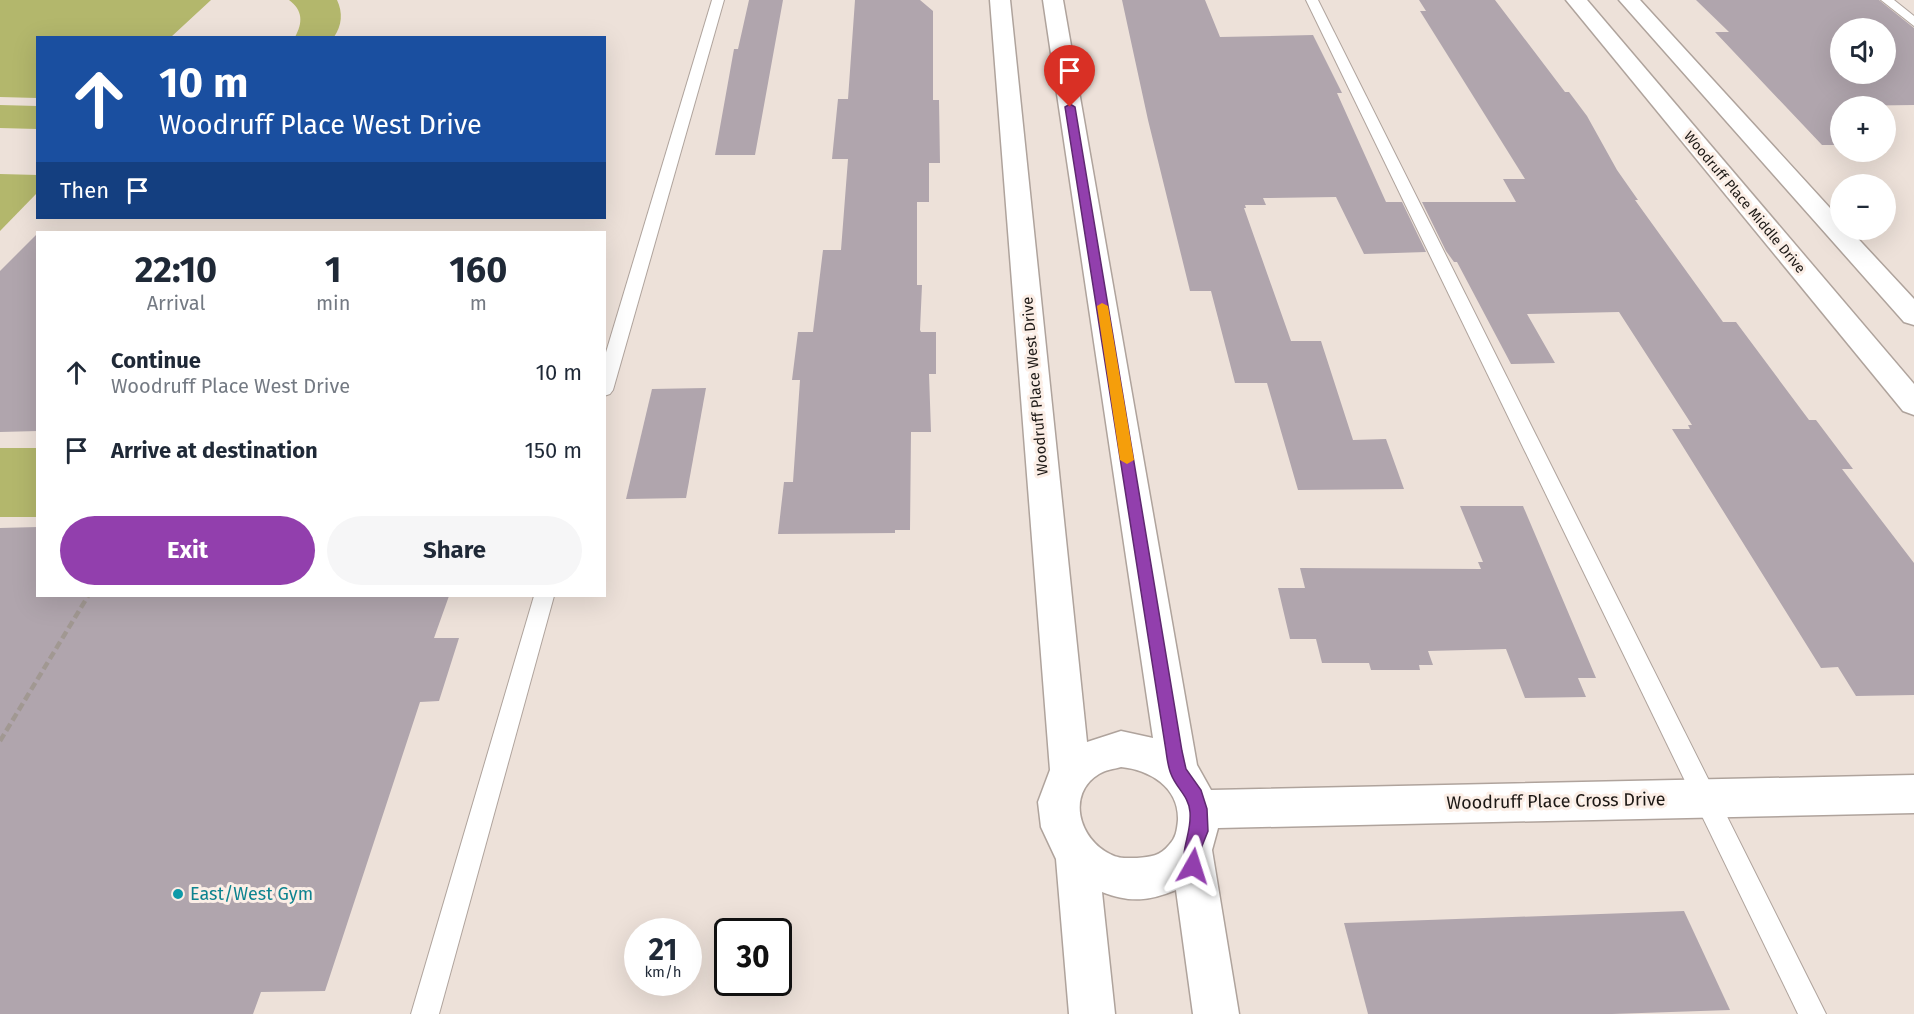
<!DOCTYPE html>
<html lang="en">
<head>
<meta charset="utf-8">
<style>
  body { margin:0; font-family:"Fira Sans",sans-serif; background:#f6f6f7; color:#1f2937; height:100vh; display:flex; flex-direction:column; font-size:22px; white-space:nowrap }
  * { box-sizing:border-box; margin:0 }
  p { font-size:20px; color:#747a83 }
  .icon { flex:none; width:33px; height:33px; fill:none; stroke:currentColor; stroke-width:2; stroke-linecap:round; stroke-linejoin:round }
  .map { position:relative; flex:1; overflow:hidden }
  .sheet { position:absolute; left:36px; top:231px; width:570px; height:366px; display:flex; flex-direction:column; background:#fff; border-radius:0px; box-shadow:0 6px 24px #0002 }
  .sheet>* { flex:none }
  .hud { position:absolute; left:36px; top:36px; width:570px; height:183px; border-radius:0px; box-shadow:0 6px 24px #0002; background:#1a4fa0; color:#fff; overflow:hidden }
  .fabs { position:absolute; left:1830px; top:18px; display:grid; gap:12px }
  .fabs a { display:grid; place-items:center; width:66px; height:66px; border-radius:50%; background:#fff; box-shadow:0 6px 24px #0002; font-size:30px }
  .speed { position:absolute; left:624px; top:918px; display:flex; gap:12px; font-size:30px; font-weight:700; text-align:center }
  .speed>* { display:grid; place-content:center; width:78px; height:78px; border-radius:50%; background:#fff; box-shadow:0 6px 24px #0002; line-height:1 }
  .speed small { font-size:15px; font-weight:400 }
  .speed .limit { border:3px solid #111; border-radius:9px; background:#fff; color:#111 }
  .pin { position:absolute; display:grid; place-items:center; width:51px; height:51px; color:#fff; margin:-62px -26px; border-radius:50% 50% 50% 0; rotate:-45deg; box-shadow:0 0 6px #0007 }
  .pin .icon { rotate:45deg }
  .me { position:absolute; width:66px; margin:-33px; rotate:6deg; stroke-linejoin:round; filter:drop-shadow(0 0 4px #0008) }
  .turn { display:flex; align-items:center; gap:21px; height:126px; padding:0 24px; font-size:27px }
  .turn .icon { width:78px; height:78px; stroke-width:2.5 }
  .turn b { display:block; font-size:42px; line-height:51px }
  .then { display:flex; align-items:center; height:57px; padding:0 24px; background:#0003; gap:12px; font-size:22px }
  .eta { display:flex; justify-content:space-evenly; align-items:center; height:102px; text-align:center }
  .eta b { font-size:36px; font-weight:700; line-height:42px }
  .cta { display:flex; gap:12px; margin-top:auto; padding:12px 24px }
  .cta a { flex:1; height:69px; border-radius:36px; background:#923fad; color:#fff; font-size:24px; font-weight:700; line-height:69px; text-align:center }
  .cta a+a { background:#f6f6f7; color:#1f2937 }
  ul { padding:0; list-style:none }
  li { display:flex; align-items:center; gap:18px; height:78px; padding:0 24px }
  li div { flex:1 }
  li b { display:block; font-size:22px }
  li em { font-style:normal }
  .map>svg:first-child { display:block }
  .green { fill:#b3b76c }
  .building { fill:#b0a5ad; fill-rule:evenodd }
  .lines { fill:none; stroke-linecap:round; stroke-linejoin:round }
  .lane-casing { stroke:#afa39c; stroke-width:2 }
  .street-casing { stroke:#afa39c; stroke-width:3 }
  .path { stroke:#a19892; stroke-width:4.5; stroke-dasharray:8 4; stroke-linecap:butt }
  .lane { fill:#fff; fill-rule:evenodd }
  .street { fill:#fff; fill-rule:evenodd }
  .route { fill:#923fad; stroke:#5f2970; stroke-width:1.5 }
  .slow { fill:#f59e0b }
  .culture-dot { fill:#0f9aa8; stroke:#fbeee6; stroke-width:2 }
  .labels { text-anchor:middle; stroke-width:6; stroke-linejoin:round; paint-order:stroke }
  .far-street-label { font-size:14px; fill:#1c1815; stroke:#fbeee6 }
  .street-label { font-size:15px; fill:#1c1815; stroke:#fbeee6 }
  .near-street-label { font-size:18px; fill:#1c1815; stroke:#fbeee6 }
  .near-culture-label { font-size:18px; fill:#0d838f; stroke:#fbeee6; text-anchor:start }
</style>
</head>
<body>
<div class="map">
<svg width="1914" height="1014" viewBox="0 0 1914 1014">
  <rect width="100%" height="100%" fill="#ede1d9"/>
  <!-- green -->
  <g class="green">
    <polygon points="0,0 211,0 171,37 38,38 37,98 0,97"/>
    <path d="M289,0h48c6,13 5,25 -3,37h-39c8,-14 8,-27 -6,-37z"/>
    <polygon points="0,105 37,106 37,129 0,128"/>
    <polygon points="0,174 38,175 37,193 0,231"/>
    <rect x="0" y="448" width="37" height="69"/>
  </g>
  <!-- building -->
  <g class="building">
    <polygon points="749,0 783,0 755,155 715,155 734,49 738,49"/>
    <polygon points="855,0 920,0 933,11 933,100 939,100 940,163 929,163 929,202 917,202 917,285 922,285 920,330 921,332 936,332 936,374 929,374 931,432 911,432 910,530 895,530 895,533 778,534 784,482 793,482 800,380 792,380 798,332 813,332 823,250 841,250 848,159 832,159 838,99 848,99"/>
    <polygon points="1122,0 1205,0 1220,37 1313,35 1342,93 1337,93 1386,202 1402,202 1426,252 1364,254 1336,197 1263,198 1266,205 1245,205 1246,208 1244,208 1291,341 1321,341 1353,440 1386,439 1404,489 1298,490 1267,383 1235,383 1211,291 1190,291 1148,120"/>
    <polygon points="1419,0 1495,0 1565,92 1569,92 1587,116 1617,170 1638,200 1635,200 1723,322 1736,322 1809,420 1816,420 1853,469 1842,469 1914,563 1914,695 1856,696 1838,667 1821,668 1672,429 1690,429 1688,425 1692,425 1619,312 1527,314 1555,363 1511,364 1457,262 1454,262 1446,251 1422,202 1516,202 1503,179 1525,179 1420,11 1426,11"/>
    <path d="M1696,0h183l35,28v77l-74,1v39h-18l-107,-113h14zM1840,28h46v46h-46z"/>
    <polygon points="38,233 38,431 0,432 0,271"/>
    <polygon points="706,388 686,498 626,499 652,389"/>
    <polygon points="1460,506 1523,506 1596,678 1578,678 1586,697 1525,698 1506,649 1428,651 1433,665 1419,665 1420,670 1371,670 1369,663 1322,663 1316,639 1290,639 1278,588 1305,588 1300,568 1481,569 1478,562 1483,562"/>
    <polygon points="38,527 38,596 449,596 434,638 459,638 439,701 420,702 325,991 261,992 253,1014 0,1014 0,528"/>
    <polygon points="1684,911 1730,1010 1612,1014 1368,1014 1344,923"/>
  </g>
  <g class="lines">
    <!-- lane casing -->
    <g class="lane-casing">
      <g id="lane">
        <polygon points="712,0 724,0 613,390 610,394 604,396 604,359"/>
        <polygon points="1306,0 1318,0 1826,1014 1798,1014"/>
        <polygon points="1881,0 1894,0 1914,16 1914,26"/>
        <polygon points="534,596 554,596 439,1014 411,1014"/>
      </g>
    </g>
    <!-- street casing -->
    <g class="street-casing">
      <g id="street">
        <path d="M990,0h20l77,742 34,-11 32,7 -110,-738h20l134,765 14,25 703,-15v38l-696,15 -6,22 27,164h-46l-17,-124c-27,11 -46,13 -74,2l13,122h-46l-13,-155 -15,-32 -3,-25 12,-32zM1121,767c29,3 58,20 57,53 -1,10 -2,18 -9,25 -9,11 -18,12 -32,13 -10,0 -18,1 -27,-4 -31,-15 -44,-60 -11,-80 6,-4 15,-5 22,-7z"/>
        <polygon points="1566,0 1587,0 1914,384 1914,415 1903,411"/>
        <polygon points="1619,0 1640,0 1840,219 1840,230 1850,230 1914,299 1914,325 1904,322"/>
      </g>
    </g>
    <!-- path -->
    <polyline class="path" points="0,741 88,596"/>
    <!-- lane -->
    <use href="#lane" class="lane"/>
    <!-- street -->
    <use href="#street" class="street"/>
  </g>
  <!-- route -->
  <path class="route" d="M1070,104l5,3 107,644 4,18 15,21 6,19 1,22 -8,20 2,15 -2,6 -7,3 -6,-3c-9,-22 5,-36 3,-60 -1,-16 -14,-24 -19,-38 -3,-7 -4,-16 -5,-23l-101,-644z"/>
  <!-- slow -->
  <polygon class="slow" points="1102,303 1108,306 1134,460 1127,464 1120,460 1097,306"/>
  <!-- markers -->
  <circle class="culture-dot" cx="178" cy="894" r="6"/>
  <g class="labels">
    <!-- far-street labels -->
    <g class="far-street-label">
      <text transform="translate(1745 202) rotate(50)" y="5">Woodruff Place Middle Drive</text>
    </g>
    <!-- street labels -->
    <g class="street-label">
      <text transform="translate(1035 386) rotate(-95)" y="5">Woodruff Place West Drive</text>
    </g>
    <!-- near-street labels -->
    <g class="near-street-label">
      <text transform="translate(1556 801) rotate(-1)" y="6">Woodruff Place Cross Drive</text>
    </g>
    <!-- near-culture labels -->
    <g class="near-culture-label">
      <text x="190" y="900">East/West Gym</text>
    </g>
  </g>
</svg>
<div class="fabs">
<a><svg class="icon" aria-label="sound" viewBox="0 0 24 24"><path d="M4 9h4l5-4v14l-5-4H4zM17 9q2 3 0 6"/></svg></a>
<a>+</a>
<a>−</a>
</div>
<div class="speed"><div>21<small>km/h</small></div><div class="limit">30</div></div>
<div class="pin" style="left:1070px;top:107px;background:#d93025"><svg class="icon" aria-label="arrive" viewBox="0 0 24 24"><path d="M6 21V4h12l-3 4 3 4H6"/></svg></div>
<svg class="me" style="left:1193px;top:866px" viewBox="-20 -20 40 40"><path d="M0-17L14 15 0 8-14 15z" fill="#923fad" stroke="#fff" stroke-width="4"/></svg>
<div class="hud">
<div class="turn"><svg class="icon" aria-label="ahead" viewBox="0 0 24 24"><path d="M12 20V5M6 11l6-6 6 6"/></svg><div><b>10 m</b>Woodruff Place West Drive</div></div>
<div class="then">Then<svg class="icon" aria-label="arrive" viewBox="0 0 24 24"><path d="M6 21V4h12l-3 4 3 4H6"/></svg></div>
</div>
<section class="sheet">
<div class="eta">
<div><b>22:10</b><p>Arrival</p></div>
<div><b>1</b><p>min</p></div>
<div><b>160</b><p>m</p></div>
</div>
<ul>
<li><svg class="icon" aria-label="ahead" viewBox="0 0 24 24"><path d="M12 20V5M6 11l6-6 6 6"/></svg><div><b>Continue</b><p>Woodruff Place West Drive</p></div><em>10 m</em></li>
<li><svg class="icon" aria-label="arrive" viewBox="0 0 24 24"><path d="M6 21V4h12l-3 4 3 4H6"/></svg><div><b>Arrive at destination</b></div><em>150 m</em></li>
</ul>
<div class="cta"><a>Exit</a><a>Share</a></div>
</section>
</div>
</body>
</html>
